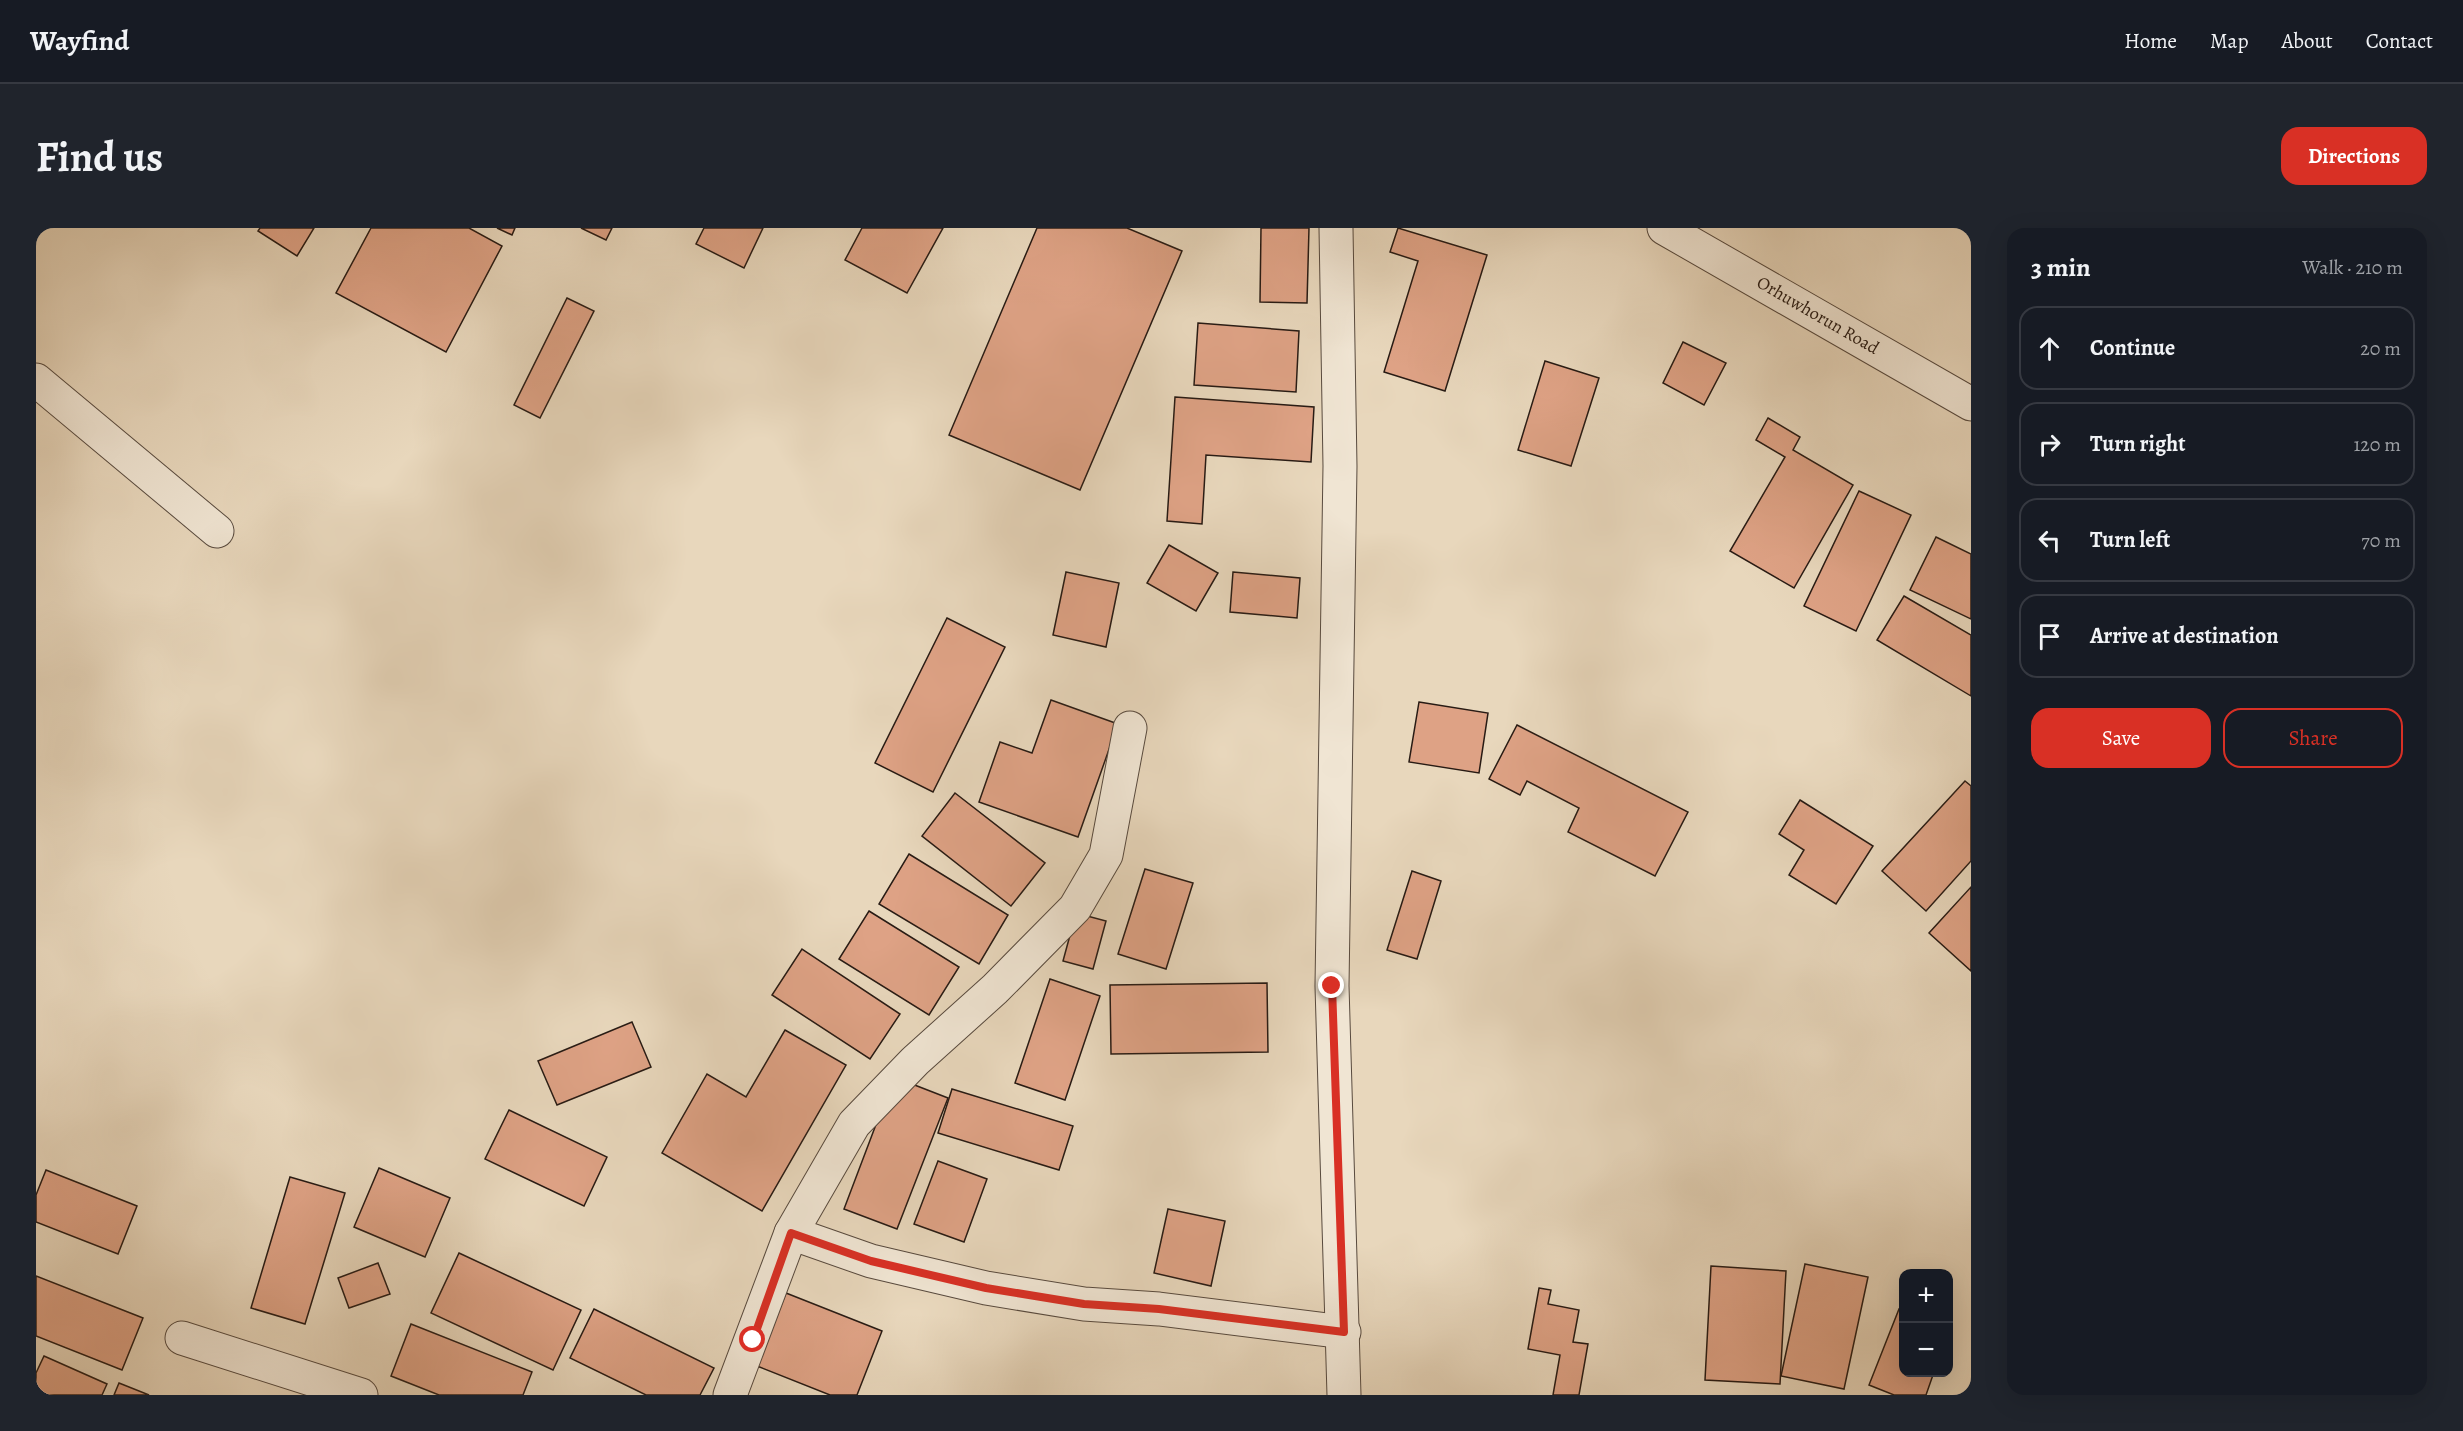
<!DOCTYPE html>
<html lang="en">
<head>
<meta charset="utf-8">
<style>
	:root { --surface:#171b24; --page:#20242c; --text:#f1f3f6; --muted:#9ea1a6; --line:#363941; --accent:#d93025 }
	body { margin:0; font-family:Alegreya,serif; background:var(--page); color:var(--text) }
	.controls { position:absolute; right:18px; bottom:18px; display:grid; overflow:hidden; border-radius:12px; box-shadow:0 6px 24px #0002 }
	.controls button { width:54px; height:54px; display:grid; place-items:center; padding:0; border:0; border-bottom:2px solid var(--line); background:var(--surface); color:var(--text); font:30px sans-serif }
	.stop { position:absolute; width:18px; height:18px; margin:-14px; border:4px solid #d93025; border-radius:50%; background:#fff }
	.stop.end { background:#d93025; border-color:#fff; box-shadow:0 2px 6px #0008 }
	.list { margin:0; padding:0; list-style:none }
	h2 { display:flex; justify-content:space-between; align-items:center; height:78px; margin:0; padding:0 24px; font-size:26px }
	h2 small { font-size:20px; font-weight:400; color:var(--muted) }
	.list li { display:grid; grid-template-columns:39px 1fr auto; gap:18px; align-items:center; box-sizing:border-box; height:84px; margin:0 12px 12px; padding:0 12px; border:2px solid var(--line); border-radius:18px }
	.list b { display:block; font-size:22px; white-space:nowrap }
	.list em { font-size:20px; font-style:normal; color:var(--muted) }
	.actions { display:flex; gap:12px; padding:18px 24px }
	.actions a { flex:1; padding:14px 0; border:2px solid var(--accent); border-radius:18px; text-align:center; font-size:21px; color:var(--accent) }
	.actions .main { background:var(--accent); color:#fff }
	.icon { flex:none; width:33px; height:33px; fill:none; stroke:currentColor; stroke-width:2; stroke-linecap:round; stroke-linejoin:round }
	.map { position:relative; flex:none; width:1935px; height:1167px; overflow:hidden; border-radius:18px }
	header { display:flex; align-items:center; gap:36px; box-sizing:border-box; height:84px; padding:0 30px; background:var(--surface); border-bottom:2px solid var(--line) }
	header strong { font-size:28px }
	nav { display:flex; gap:33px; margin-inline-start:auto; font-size:21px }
	.intro { display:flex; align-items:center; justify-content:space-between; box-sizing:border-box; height:144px; padding:0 36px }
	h1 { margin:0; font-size:42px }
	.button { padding:15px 27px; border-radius:18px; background:var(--accent); color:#fff; font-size:21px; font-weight:700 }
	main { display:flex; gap:36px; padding:0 36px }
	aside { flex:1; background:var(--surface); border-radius:18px; box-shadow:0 6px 24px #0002 }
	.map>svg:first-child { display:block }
</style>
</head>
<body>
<header>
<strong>Wayfind</strong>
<nav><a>Home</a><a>Map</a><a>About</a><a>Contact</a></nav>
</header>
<div class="intro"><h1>Find us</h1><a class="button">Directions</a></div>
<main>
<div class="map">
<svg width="1935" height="1167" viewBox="0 0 1935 1167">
	<rect width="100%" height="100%" fill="#e8d7bc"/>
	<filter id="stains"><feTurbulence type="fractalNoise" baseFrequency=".00333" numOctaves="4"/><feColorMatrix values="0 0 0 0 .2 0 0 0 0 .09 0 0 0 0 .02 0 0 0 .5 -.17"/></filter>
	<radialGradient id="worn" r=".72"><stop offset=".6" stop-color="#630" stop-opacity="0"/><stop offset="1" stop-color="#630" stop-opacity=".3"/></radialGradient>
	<g fill="#dea285" stroke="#281b14" stroke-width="1.5">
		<polygon points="224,0 278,0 261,28 222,3"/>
		<polygon points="335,0 433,0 466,18 410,124 300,65"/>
		<polygon points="461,0 479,0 476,7"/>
		<polygon points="545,0 576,0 570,12"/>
		<polygon points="668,0 727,0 708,40 660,16"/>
		<polygon points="826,0 907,0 871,65 809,32"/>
		<polygon points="1001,0 1091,0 1146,23 1044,262 913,207"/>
		<polygon points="1225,0 1273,0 1271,75 1224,74"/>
		<polygon points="1362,0 1451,27 1409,163 1348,144 1382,33 1354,24"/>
		<polygon points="531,70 558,83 504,190 478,177"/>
		<polygon points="1162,95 1263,103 1260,164 1158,157"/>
		<polygon points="1647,114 1690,135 1668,177 1627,155"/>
		<polygon points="1509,133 1563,150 1535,238 1482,222"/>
		<polygon points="1139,169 1278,179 1275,234 1170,227 1166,296 1131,293"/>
		<polygon points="1732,190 1764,209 1757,222 1817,257 1758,360 1694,323 1749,229 1720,212"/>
		<polygon points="1823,263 1875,287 1820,403 1768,378"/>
		<polygon points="1900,309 1935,326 1935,391 1874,362"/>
		<polygon points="1133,317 1182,345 1160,383 1111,355"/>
		<polygon points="1030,344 1083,355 1070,419 1017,407"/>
		<polygon points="1197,344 1264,350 1261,390 1194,384"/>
		<polygon points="1868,368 1935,407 1935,468 1841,412"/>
		<polygon points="911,390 969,419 897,564 839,535"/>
		<polygon points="1015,472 1082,496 1042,609 943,574 964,514 996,525"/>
		<polygon points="1383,474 1452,485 1443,545 1373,534"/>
		<polygon points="1481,497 1652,584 1619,648 1532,604 1543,580 1491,553 1484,567 1453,551"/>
		<polygon points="1929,553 1935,558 1935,633 1890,683 1846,643"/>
		<polygon points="919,565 1009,635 975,678 886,608"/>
		<polygon points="1764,572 1837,618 1800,676 1753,647 1768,622 1743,606"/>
		<polygon points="873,626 972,687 943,736 843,676"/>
		<polygon points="1109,641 1157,655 1130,741 1082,726"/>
		<polygon points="1376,643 1405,653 1381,731 1351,722"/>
		<polygon points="1935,659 1935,743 1893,705"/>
		<polygon points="833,683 923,739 893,787 803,731"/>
		<polygon points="1040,685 1070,693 1057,741 1027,733"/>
		<polygon points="766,721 864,786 834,831 736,767"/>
		<polygon points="1014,751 1064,768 1029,872 979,855"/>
		<polygon points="1231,755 1232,824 1075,826 1074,757"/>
		<polygon points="596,794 615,839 521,877 502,833"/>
		<polygon points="749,802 810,837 726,983 626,925 671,846 710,869"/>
		<polygon points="858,849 912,870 861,1001 808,981"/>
		<polygon points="916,861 1037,898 1023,942 902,905"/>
		<polygon points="473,882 571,929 548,978 449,931"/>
		<polygon points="902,933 951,951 928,1014 878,996"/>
		<polygon points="343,940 414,970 389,1029 318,999"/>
		<polygon points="10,942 101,978 82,1026 0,994 0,967"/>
		<polygon points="254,949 309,965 269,1096 215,1080"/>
		<polygon points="1132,981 1189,993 1175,1058 1118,1045"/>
		<polygon points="423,1025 545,1082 517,1142 395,1085"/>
		<polygon points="342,1035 354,1066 313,1080 302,1050"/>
		<polygon points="1769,1036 1832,1049 1808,1161 1745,1148"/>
		<polygon points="1675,1038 1750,1043 1744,1156 1669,1152"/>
		<polygon points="0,1048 107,1090 86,1142 0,1108"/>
		<polygon points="1503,1060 1515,1062 1512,1076 1543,1082 1537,1114 1552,1116 1543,1167 1517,1167 1524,1127 1492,1121"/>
		<polygon points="750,1065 846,1103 821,1167 794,1167 721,1138"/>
		<polygon points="558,1081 678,1140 664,1167 610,1167 534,1130"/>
		<polygon points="1863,1081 1868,1083 1868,1144 1898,1144 1890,1167 1858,1167 1833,1157"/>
		<polygon points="375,1096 496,1144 487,1167 403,1167 355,1148"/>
		<polygon points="8,1128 71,1156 66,1167 0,1167 0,1145"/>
		<polygon points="83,1155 113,1167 78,1167"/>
	</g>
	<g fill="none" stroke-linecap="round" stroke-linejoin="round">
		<defs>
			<g id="minor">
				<polyline points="1300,0 1304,238 1296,758 1308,1167"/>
				<polyline points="0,152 181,303"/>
				<polyline points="755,1005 835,1033 950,1060 1048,1076 1123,1081 1308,1104"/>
				<polyline points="146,1110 325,1167"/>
				<polyline points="694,1167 755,1005 818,896 879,833 959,761 1039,680 1070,627 1094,500"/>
			</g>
			<polyline id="tertiary" points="1628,0 1935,176"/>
		</defs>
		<use href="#minor" stroke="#584a3e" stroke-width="35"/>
		<use href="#tertiary" stroke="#584a3e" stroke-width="35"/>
		<use href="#minor" stroke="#f0e5d3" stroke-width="33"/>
		<use href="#tertiary" stroke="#f0e5d3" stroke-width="33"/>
	</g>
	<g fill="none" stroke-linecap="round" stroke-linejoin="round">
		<polyline stroke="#d93025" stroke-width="8" points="717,1112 755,1005 835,1033 950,1060 1048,1076 1123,1081 1308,1104 1296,758"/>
	</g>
	<g text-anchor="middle" stroke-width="4.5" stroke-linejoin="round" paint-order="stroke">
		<g font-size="18" fill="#281b14" stroke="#f0e5d3">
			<text transform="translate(1782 87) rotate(30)" y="6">Orhuwhorun Road</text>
		</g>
	</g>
	<rect width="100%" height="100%" filter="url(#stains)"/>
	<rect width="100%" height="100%" fill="url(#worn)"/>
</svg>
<div class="controls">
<button>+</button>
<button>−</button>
</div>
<div class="stop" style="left:717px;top:1112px"></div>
<div class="stop end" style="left:1296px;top:758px"></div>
</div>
<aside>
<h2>3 min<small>Walk · 210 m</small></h2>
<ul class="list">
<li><svg class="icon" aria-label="ahead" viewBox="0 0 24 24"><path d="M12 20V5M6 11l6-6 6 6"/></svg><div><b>Continue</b></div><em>20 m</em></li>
<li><svg class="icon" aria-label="right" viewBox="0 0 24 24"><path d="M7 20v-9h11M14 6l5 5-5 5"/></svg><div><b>Turn right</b></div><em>120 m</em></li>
<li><svg class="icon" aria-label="left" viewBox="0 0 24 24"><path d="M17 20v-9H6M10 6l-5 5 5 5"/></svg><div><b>Turn left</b></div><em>70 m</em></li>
<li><svg class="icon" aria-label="arrive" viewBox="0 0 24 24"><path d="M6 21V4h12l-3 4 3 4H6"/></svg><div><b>Arrive at destination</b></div></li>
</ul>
<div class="actions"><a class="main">Save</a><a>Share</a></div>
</aside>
</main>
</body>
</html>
